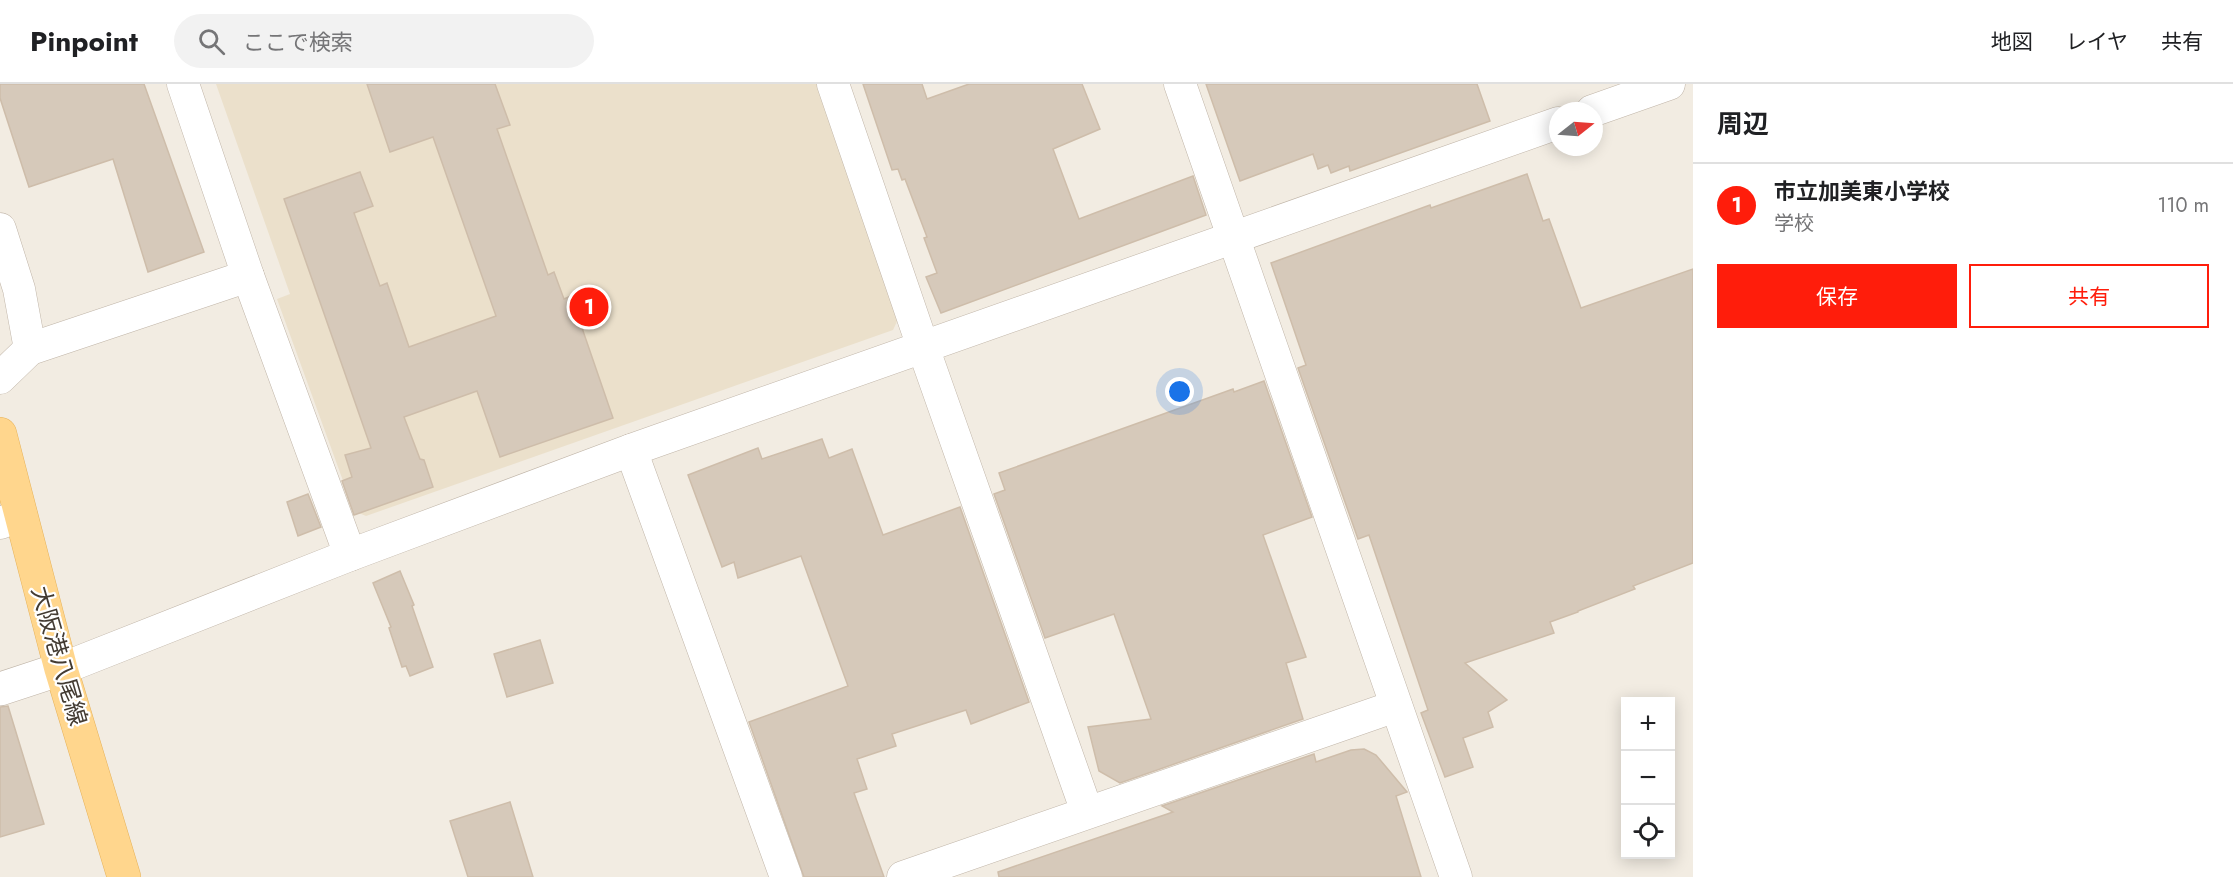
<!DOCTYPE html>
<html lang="ja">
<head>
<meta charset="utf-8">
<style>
	:root { --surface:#fff; --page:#f2f2f2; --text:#202124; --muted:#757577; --line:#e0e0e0; --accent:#ff1d0b }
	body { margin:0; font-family:Jost,"Noto Sans JP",sans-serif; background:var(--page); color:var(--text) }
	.controls { position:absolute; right:18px; bottom:18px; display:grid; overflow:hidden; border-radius:0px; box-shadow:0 3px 15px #0003 }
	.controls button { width:54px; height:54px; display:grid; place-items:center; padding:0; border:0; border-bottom:2px solid var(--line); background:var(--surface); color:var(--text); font:30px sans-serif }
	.compass { position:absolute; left:1549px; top:18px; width:54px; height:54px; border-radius:50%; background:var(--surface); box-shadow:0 3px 15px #0003; rotate:73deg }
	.you { position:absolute; left:1180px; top:308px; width:21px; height:21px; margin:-15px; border:4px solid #fff; border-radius:50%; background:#1a73e8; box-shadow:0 0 0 9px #1a73e833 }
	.badge { display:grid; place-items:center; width:39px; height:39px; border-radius:50%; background:var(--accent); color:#fff; font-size:20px; font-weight:700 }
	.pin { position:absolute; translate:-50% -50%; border:3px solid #fff; box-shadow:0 2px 6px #0006 }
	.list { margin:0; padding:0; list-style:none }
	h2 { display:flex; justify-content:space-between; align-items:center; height:78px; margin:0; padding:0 24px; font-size:26px }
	h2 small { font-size:20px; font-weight:400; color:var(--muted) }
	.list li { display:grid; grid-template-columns:39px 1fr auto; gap:18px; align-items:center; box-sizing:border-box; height:84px; padding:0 24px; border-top:2px solid var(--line) }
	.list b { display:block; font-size:22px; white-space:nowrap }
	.list p { margin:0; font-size:20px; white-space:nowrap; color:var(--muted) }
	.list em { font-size:20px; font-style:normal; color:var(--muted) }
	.actions { display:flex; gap:12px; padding:18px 24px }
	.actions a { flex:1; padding:14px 0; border:2px solid var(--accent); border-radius:0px; text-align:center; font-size:21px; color:var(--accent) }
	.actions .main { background:var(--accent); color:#fff }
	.icon { flex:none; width:33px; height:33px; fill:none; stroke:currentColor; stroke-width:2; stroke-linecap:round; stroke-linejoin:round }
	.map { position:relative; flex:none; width:1693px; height:793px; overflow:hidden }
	header { display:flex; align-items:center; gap:36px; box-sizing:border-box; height:84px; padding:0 30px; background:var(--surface); border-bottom:2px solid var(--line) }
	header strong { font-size:28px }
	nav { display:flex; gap:33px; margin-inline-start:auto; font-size:21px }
	.search { width:420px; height:54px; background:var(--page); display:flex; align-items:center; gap:15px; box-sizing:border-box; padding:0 21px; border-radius:33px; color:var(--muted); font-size:22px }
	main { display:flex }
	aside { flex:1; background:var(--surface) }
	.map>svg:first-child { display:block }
</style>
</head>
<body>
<header>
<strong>Pinpoint</strong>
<div class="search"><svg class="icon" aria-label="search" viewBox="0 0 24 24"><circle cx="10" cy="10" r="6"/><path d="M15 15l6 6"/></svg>ここで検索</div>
<nav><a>地図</a><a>レイヤ</a><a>共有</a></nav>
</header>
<main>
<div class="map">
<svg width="1693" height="793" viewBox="0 0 1693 793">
	<rect width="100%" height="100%" fill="#f2ece2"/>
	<polygon fill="#ebe0cb" points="216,0 819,0 900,231 893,246 366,432 354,427 277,215 290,210"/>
	<g fill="#d6c9ba" stroke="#cebdaa" stroke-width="1.5">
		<polygon points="0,0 144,0 204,168 148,188 113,75 29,103 0,14"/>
		<polygon points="367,0 495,0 510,41 497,45 548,191 554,188 564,215 571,212 613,334 500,373 477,307 404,333 420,375 424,376 433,403 354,431 342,397 352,393 345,371 371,364 284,115 360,88 373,122 354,129 380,202 387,199 409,263 496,232 433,53 390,68"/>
		<polygon points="863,0 922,0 927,15 969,0 1082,0 1100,45 1053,65 1079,135 1193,92 1206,131 941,229 926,193 937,189 924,154 927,153 905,95 902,96 898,85 892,86"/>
		<polygon points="1206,0 1477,0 1490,37 1350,87 1349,82 1331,89 1328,81 1318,85 1313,70 1240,97"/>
		<polygon points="1527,90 1543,137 1549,135 1581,224 1693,185 1693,479 1633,502 1635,505 1578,527 1578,528 1550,538 1554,549 1465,579 1507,616 1488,628 1493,643 1463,654 1473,683 1445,693 1421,629 1428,626 1369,451 1358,455 1298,284 1306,281 1271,179 1430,121 1431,124"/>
		<polygon points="1264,297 1312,433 1263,451 1306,573 1286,579 1303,635 1120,699 1099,687 1088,643 1151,635 1114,530 1045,554 994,410 1005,406 999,389 1233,305 1234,308"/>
		<polygon points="822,355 829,374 852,365 883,451 960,423 1029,618 971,640 966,626 892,650 896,662 857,675 867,705 854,709 884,793 804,793 749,638 848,602 801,472 738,494 734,478 722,483 688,391 758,364 762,375"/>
		<polygon points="308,410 321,443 298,452 287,418"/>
		<polygon points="400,487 414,521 412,522 433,583 410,592 406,582 402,583 389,544 391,543 373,499"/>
		<polygon points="540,556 553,599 507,613 494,570"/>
		<polygon points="8,622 44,740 0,753 0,623"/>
		<polygon points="1364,665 1376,671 1407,708 1396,712 1421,793 999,793 998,788 1173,728 1162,722 1314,670 1316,678 1351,666"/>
		<polygon points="510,718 533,793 468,793 450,737"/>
	</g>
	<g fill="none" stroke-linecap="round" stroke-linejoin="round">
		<defs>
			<g id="minor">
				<polyline points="183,0 248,192 350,471"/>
				<polyline points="833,0 923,263 1087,728"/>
				<polyline points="1180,0 1456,793"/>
				<polyline points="1592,27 1669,0"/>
				<polyline points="0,145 19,205 30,265"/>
				<polyline points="0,294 30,265 248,192"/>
				<polyline points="631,366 786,793"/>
				<polyline points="0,439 21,431"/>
				<polyline points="61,585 350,471 631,366 1558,39"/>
				<polyline points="903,793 1396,622"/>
			</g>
			<polyline id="tertiary" points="0,605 61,585"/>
			<polyline id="primary" points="0,350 61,585 124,793"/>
		</defs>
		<use href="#minor" stroke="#c0b5a8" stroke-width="33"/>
		<use href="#tertiary" stroke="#c0b5a8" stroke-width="34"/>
		<use href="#primary" stroke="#e6b25b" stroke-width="34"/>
		<use href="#minor" stroke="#fff" stroke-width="32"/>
		<use href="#tertiary" stroke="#fff" stroke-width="33"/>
		<use href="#primary" stroke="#ffd68d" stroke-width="33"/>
	</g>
	<g text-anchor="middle" stroke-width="4.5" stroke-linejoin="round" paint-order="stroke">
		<g font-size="24" fill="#433b32" stroke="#fff">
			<text transform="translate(59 572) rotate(74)" y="8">大阪港八尾線</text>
		</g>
	</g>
</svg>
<div class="controls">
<button>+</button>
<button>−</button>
<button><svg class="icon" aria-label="locate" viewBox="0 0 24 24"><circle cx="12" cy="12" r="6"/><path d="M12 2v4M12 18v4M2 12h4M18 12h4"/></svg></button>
</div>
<svg class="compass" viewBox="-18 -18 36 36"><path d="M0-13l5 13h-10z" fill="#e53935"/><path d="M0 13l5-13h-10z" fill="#757577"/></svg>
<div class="you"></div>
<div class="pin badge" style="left:589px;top:223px">1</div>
</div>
<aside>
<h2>周辺<small></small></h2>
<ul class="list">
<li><span class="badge">1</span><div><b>市立加美東小学校</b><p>学校</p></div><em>110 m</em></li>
</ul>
<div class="actions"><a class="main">保存</a><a>共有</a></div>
</aside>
</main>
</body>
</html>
